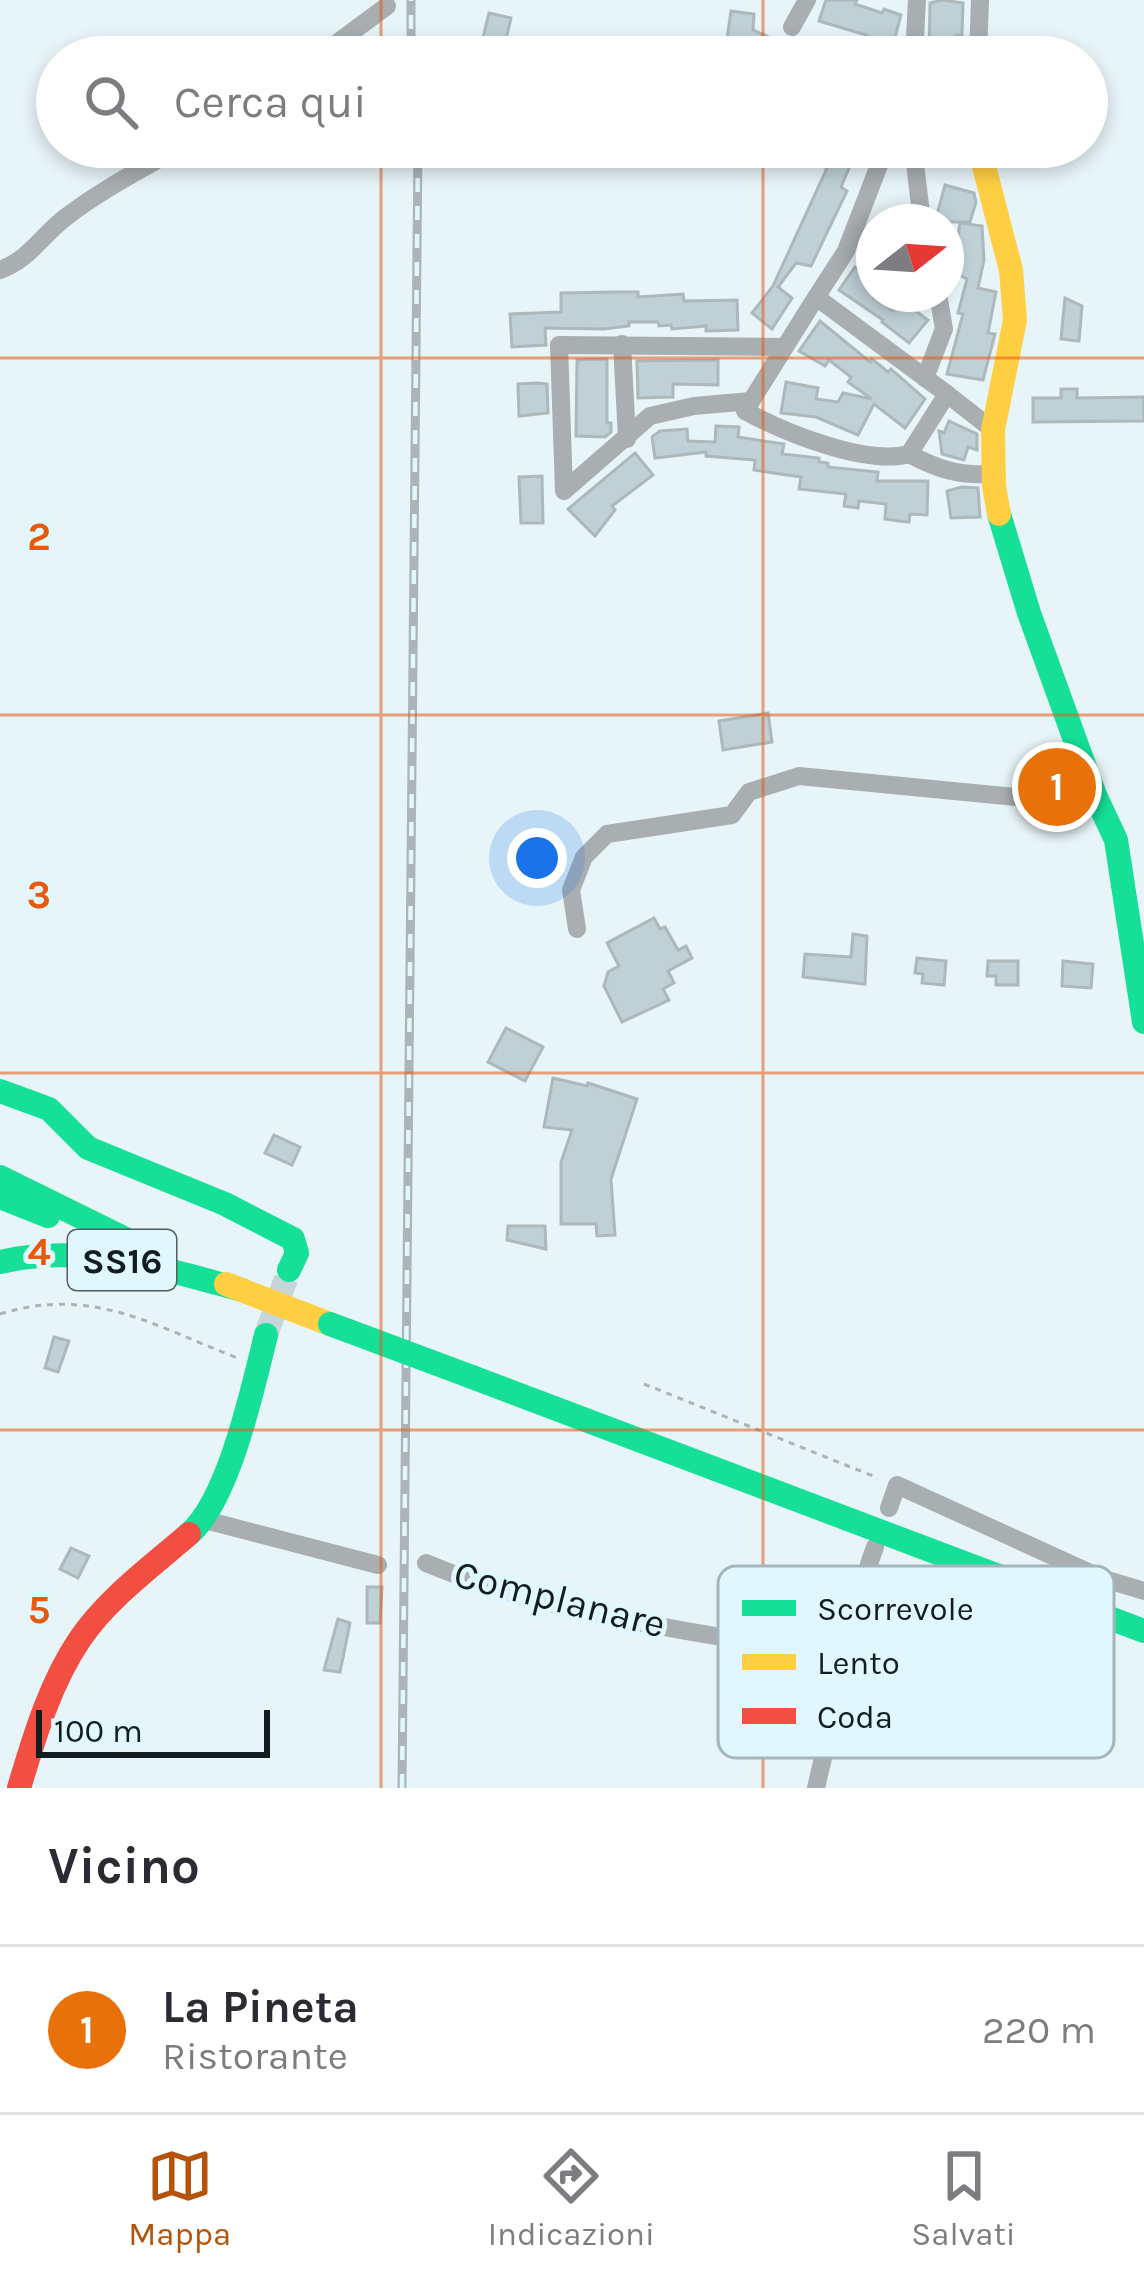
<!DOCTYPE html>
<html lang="it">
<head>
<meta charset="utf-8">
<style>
	:root { --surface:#fff; --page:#f7f7f7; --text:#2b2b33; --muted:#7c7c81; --line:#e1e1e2; --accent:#b45309 }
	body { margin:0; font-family:Karla,sans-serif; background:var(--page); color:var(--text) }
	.compass { position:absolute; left:856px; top:204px; width:108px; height:108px; border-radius:50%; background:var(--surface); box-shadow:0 6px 18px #0003; rotate:73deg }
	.scale { position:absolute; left:36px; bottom:30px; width:234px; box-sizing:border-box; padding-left:12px; border:6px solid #131d20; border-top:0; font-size:33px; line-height:42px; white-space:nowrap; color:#131d20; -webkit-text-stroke:9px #e1f7fe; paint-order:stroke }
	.you { position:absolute; left:537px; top:858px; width:42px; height:42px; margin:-30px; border:9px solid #fff; border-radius:50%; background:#1a73e8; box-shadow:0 0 0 18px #1a73e833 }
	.badge { display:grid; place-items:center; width:78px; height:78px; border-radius:50%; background:var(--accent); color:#fff; font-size:39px; font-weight:700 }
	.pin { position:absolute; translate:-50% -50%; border:6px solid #fff; box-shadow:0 3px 12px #0006 }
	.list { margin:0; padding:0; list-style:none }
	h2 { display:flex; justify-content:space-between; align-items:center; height:156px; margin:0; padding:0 48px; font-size:51px }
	h2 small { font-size:39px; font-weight:400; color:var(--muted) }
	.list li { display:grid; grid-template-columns:78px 1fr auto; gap:36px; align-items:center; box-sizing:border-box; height:168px; padding:0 48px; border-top:3px solid var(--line) }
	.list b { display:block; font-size:45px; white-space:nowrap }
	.list p { margin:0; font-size:39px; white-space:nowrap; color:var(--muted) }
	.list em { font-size:39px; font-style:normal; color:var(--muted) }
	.icon { flex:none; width:66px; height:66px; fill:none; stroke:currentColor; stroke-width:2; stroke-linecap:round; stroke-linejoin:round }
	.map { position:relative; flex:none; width:1144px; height:1788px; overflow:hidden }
	.search { position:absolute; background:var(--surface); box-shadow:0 6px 18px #0003; left:36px; right:36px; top:36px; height:132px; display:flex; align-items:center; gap:30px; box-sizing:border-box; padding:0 42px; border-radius:66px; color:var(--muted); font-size:45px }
	.sheet { height:324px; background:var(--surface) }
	nav { display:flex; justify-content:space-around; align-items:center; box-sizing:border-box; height:168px; border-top:3px solid var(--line); background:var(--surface); font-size:33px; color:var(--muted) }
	nav a { display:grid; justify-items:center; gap:6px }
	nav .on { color:var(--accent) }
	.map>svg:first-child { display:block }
</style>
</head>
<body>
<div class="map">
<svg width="1144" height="1788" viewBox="0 0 1144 1788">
	<rect width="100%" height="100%" fill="#e7f4f8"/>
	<g fill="#bfd1d7" stroke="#adb8bb" stroke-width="3">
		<polygon points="826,0 857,0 855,4 882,13 884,9 901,15 892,49 865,39 866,35 819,21"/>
		<polygon points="942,0 963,3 962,35 956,35 955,57 929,57 930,3"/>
		<polygon points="731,11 754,14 753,30 814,57 763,57 766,50 726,46"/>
		<polygon points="489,13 511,18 504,48 482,42"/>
		<polygon points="807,147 858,147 841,187 847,191 811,266 796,263 778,287 792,298 772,329 752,313 773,286 827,168 803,159"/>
		<polygon points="945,185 974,193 976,202 970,222 935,222"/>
		<polygon points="960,223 982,226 984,260 978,288 996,292 988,333 995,334 983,380 947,374 963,314 958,313 967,279 953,272"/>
		<polygon points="855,267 874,280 874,298 893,311 906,294 920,294 917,312 928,320 909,343 882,322 883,320 839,290"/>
		<polygon points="614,292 638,292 638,297 683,294 684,301 737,300 738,330 706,331 706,326 672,329 671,325 659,326 658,322 629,322 629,326 604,329 545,328 546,345 512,347 510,314 561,312 561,293"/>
		<polygon points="1065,298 1082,306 1079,341 1061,339"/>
		<polygon points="820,321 870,362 872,359 888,372 891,369 925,399 905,428 874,404 858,435 816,417 781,413 786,382 818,388 816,399 838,402 843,393 872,399 848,382 851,377 829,360 825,366 799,351"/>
		<polygon points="607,359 607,423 611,423 611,432 605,437 576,436 577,360"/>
		<polygon points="718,360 718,385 673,384 673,397 638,398 637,361"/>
		<polygon points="538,383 547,384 548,413 519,416 518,384"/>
		<polygon points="1061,389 1077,389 1077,398 1144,397 1144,421 1033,422 1033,398 1061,398"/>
		<polygon points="949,421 977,434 977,450 968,447 964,460 942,454 939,431 944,433"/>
		<polygon points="716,426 739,427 738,437 784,444 782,454 819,458 819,462 828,463 828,467 878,472 877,481 928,481 927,515 910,514 909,522 898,521 885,519 886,504 859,501 858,508 844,506 846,494 799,489 801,477 754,470 755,460 706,456 706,452 655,458 652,437 660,431 687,429 688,441 715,442"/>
		<polygon points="635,453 653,475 612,506 615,510 595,536 568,509"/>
		<polygon points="542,476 543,523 521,523 519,477"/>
		<polygon points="962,487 978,488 980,517 951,518 947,491"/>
		<polygon points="768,713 772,742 723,750 719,721"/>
		<polygon points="654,918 660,929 665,927 678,950 686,946 692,958 668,971 674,983 663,989 669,1000 622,1022 604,986 608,972 619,966 607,943"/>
		<polygon points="853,934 867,936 865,984 803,977 805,954 851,957"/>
		<polygon points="917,958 946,961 944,985 922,983 923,974 915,973"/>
		<polygon points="988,961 1018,961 1018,985 996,985 996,976 987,976"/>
		<polygon points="1063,961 1093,964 1091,988 1062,986"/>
		<polygon points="506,1028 543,1047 525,1081 488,1062"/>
		<polygon points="553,1078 587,1086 588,1083 637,1099 611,1179 615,1235 597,1236 596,1224 561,1224 561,1162 572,1130 544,1127"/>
		<polygon points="274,1135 300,1147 292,1165 265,1153"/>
		<polygon points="508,1226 545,1226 546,1249 507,1240"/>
		<polygon points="54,1337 69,1341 58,1372 45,1368"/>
		<polygon points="71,1548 89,1556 78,1578 60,1569"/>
		<polygon points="367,1587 382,1587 380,1623 367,1623"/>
		<polygon points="338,1619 350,1623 340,1672 324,1670"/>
	</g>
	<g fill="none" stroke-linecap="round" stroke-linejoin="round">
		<polyline stroke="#c7d4d8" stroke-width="24" stroke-dasharray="24 12" stroke-linecap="butt" points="266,1335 289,1270"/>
		<g stroke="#acb3b4" stroke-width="3" stroke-dasharray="6 6" stroke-linecap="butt">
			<path d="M0 1314C93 1285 156 1327 240 1359"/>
			<polyline points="644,1384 878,1478"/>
		</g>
		<g stroke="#a9aeb0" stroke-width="18">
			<polyline points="792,27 807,0"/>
			<polyline points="318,57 387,6"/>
			<polyline points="914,57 917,0"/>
			<polyline points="978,57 980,0"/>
			<polyline points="913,147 922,222"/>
			<path d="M0 270C30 259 41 236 66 217 101 190 142 169 180 147"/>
			<path d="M816 297 947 394 909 454C866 466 784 432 745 411L808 310 846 251 886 147"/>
			<polyline points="622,344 627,439"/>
			<polyline points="925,378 944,329 938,294"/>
			<polyline points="947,394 993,430"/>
			<polyline points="751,401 694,406 650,416 564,491 559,345 785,347"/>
			<path d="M909 454C939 470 960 476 994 474"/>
			<polyline points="577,929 571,890 584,857 607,834 732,815 749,792 799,776 1078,803 1095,795"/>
			<polyline points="889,1508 897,1485 1101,1578 1144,1591"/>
			<polyline points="205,1520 378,1565"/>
			<path d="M426 1563C563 1621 718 1631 862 1664L869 1564 875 1547"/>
			<polyline points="816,1788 846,1660"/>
		</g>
		<g stroke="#16e098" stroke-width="24">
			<polyline points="999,514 1029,613 1095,795 1116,840 1144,1022"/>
			<polyline points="0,1091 49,1109 88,1148 225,1204 293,1239 297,1253 289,1270"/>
			<polyline points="0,1177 154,1253"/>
			<polyline points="0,1197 48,1216"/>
			<path d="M0 1262C84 1243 161 1268 242 1290"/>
			<polyline points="472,1377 1144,1631"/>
			<path d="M189 1534C229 1500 253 1387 266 1335"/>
		</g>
		<g stroke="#ffcf43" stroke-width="24">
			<polyline points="979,147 1011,270 1015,320 993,430 994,486 999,514"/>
			<polyline points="226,1284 330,1324"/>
		</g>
		<path stroke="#f24e42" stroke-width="24" d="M19 1788C34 1738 50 1683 80 1639 108 1598 152 1566 189 1534"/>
		<defs>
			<g id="rail">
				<polyline points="411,57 411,0"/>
				<polyline points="402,1788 418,147"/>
			</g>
		</defs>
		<use href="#rail" stroke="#acb4b7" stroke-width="9"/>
		<use href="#rail" stroke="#e1f7fe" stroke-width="4.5" stroke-dasharray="14" stroke-linecap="butt"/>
		<polyline stroke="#16e098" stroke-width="24" points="330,1324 472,1377"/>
	</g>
	<path fill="none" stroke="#e8590c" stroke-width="3" stroke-opacity="0.55" d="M381 0V57M763 0V57M381 147V1788M763 147V1788M0 358H1144M0 715H1144M0 1073H1144M0 1430H1144"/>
	<g text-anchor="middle" stroke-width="10" stroke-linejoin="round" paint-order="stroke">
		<rect fill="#e1f7fe" stroke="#515e63" stroke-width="3" x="68" y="1230" width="108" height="60" rx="9"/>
		<g font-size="36" font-weight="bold" fill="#131d20">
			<text x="122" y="1273">SS16</text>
		</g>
		<g font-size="39" fill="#131d20" stroke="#e1f7fe">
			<text transform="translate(560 1598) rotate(14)" y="14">Complanare</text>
		</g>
	</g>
	<rect x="718" y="1566" width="396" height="192" rx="18" fill="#e1f7fe" stroke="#a3b6bb" stroke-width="3"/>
	<rect x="742" y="1600" width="54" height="16" fill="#16e098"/>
	<rect x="742" y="1654" width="54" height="16" fill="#ffcf43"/>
	<rect x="742" y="1708" width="54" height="16" fill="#f24e42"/>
	<g font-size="33" fill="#131d20">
		<text x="817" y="1620">Scorrevole</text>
		<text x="817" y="1674">Lento</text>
		<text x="817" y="1728">Coda</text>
	</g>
	<g font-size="39" text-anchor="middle" font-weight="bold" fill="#e8590c" stroke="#e1f7fe" stroke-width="10" stroke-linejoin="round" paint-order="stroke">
		<text x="39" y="550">2</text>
		<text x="39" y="908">3</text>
		<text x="39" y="1265">4</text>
		<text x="39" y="1623">5</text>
	</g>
</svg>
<svg class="compass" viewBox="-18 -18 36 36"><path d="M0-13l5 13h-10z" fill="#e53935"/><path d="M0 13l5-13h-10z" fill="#7c7c81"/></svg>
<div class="scale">100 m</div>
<div class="you"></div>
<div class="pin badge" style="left:1057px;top:787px;background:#e8710a">1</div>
<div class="search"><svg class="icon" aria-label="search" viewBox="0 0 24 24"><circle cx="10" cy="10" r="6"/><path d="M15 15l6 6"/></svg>Cerca qui</div>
</div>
<section class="sheet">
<h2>Vicino<small></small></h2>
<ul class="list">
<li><span class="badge" style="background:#e8710a">1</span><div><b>La Pineta</b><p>Ristorante</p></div><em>220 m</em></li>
</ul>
</section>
<nav>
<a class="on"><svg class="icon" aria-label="map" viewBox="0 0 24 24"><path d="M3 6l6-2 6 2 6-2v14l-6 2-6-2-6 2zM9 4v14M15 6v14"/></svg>Mappa</a>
<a><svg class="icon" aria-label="directions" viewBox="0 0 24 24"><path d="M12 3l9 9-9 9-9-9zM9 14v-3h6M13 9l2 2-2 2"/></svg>Indicazioni</a>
<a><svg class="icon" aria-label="saved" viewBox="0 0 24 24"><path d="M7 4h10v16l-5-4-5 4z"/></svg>Salvati</a>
</nav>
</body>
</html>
